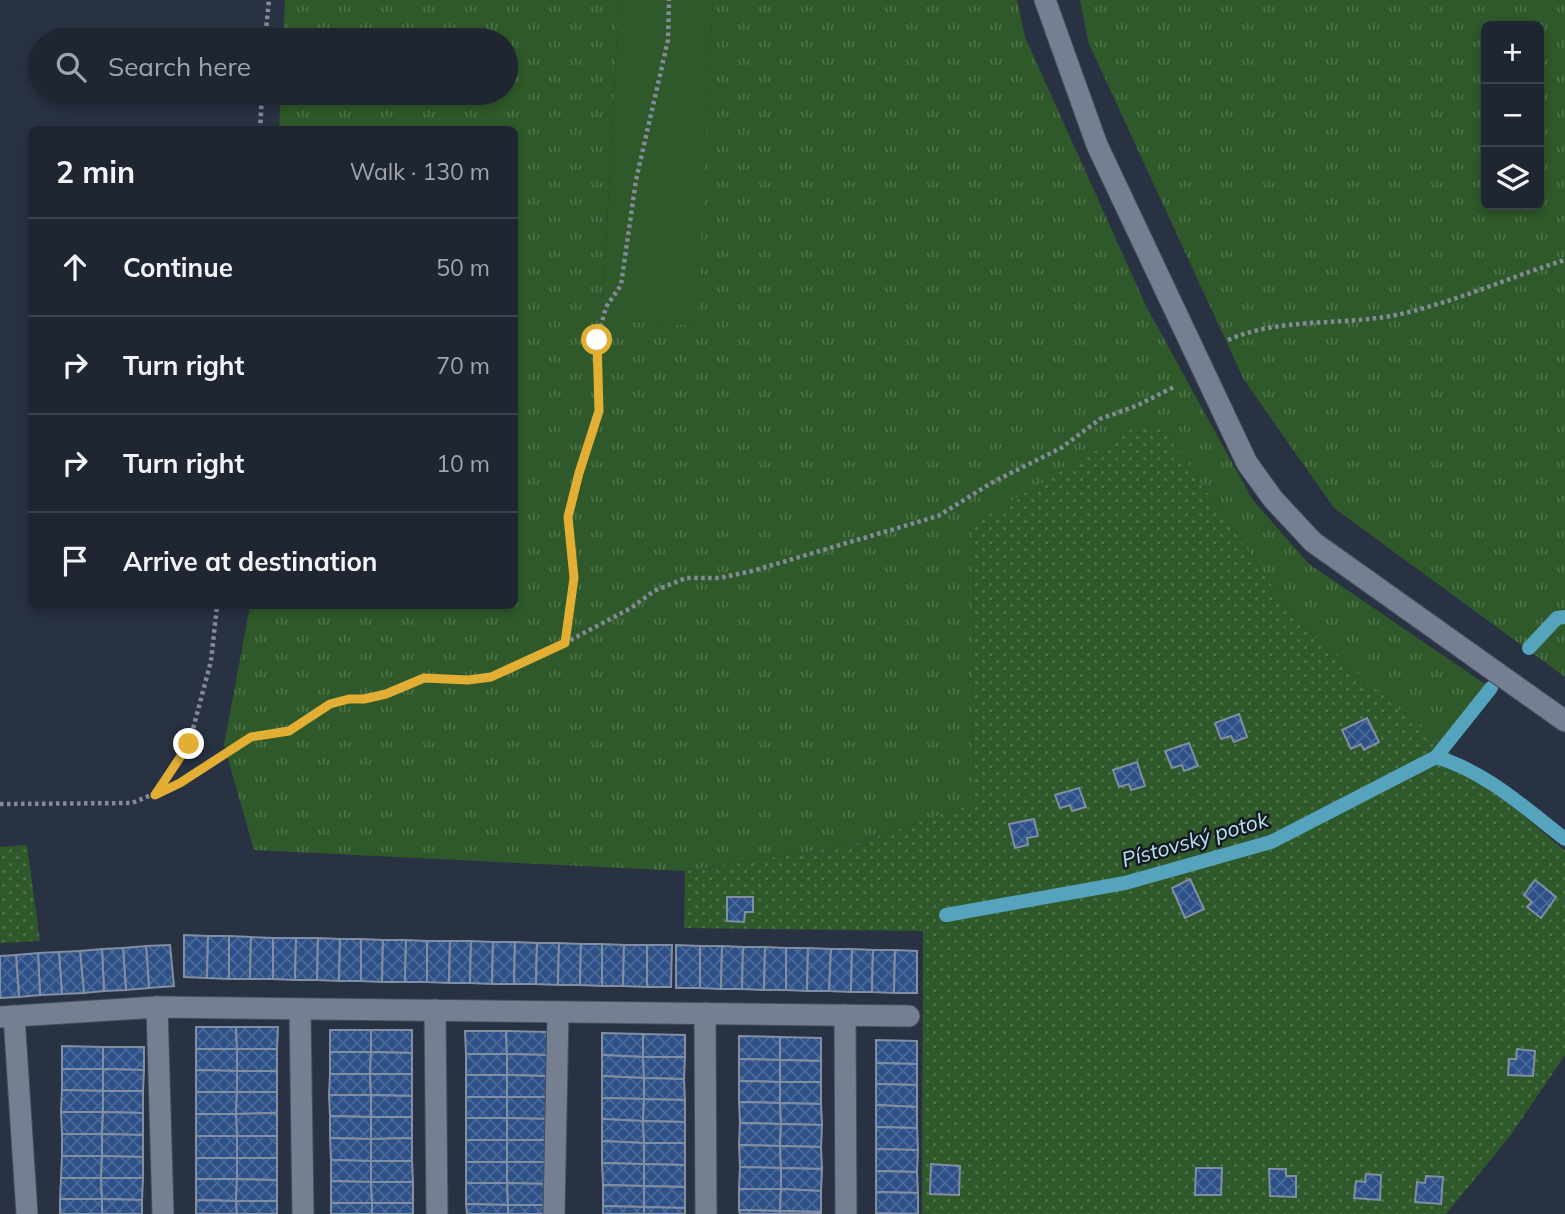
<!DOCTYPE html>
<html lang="en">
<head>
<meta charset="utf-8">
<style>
	:root { --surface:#1f2632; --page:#2c323e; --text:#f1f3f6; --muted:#a1a5ac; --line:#3c434d }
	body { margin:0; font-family:Mulish,sans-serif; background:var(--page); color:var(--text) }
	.controls { position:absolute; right:21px; top:21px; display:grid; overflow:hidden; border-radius:10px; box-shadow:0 4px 10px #0003 }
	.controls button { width:63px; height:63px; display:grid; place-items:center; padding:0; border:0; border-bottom:2px solid var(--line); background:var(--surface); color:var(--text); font:35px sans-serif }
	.stop { position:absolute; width:21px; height:21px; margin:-16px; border:5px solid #e2af34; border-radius:50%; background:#fff }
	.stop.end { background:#e2af34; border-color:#fff; box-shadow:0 2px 7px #0008 }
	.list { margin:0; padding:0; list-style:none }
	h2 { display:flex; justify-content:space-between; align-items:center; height:91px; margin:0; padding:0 28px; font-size:30px }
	h2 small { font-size:23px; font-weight:400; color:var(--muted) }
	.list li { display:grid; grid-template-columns:46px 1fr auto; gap:21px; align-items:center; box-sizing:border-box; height:98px; padding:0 28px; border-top:2px solid var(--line) }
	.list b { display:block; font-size:26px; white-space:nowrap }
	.list em { font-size:23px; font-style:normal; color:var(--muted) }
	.icon { flex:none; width:38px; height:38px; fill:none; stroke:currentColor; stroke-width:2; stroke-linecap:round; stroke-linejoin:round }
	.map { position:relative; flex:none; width:1565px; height:1214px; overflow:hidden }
	.search { position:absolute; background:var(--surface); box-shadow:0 4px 10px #0003; left:28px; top:28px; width:490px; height:77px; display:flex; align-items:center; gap:18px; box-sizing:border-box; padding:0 24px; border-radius:38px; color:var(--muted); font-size:26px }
	.panel { position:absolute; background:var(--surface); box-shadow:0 4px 10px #0003; left:28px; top:126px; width:490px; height:483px; border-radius:10px }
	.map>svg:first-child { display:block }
</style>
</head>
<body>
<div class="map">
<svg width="1565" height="1214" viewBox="0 0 1565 1214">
	<defs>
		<pattern id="grass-tufts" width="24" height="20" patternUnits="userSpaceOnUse" patternTransform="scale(1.75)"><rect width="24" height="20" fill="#2f592a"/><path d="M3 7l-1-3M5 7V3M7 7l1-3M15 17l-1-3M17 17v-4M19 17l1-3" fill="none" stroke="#4d7149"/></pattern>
		<pattern id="park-dots" width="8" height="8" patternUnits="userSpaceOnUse" patternTransform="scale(1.75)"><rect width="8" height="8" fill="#2f592a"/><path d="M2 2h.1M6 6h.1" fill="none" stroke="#4d7149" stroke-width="1.8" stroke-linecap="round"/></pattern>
		<pattern id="building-cross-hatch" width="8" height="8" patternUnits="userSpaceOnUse" patternTransform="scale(1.75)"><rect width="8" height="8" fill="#2d5088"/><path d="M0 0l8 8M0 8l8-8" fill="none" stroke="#4b6999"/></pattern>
	</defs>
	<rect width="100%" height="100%" fill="#293242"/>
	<g fill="url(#grass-tufts)" fill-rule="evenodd">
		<polygon points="285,0 619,0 602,319 696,326 713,0 1017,0 1025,37 1146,306 1252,499 1309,564 1491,688 1443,747 1297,622 1166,433 974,523 972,804 853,845 685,871 254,850 224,745 250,606 514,606 514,130 279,129 281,93 506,93 506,40 283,40"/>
		<path d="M1080 0H1565V677L1334 508 1244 380 1089 44ZM1486 26H1539V205H1486Z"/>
	</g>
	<g fill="url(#park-dots)">
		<polygon points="1142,423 1166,433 1297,622 1565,851 1565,1055 1510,1136 1446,1214 922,1214 923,931 684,928 685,871 853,845 972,804 974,523"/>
		<polygon points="27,845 40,941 0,943 0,847"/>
	</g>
	<polygon fill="#2f592a" points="619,0 713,0 697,326 602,320"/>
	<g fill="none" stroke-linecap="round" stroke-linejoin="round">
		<g stroke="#55a3bc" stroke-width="14">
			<polyline points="1529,648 1557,618 1565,617"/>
			<path d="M1436 757C1485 771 1525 808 1565 839"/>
			<polyline points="946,915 1125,883 1271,842 1436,757 1491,688"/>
		</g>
	</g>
	<g fill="url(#building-cross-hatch)" stroke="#828ea1" stroke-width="2">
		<polygon points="1239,714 1247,737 1234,742 1231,736 1221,739 1215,723"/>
		<polygon points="1367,718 1379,742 1364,750 1361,744 1351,749 1342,730"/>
		<polygon points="1189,743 1198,766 1184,771 1182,765 1172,768 1165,751"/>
		<polygon points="1137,762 1145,786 1131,790 1129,784 1119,787 1113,770"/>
		<polygon points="1079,788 1086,807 1072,811 1070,805 1060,808 1055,795"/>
		<polygon points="1034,819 1038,836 1027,838 1028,845 1015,848 1009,824"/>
		<polygon points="1190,879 1204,909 1185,918 1172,888"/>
		<polygon points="1535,880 1556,897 1541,918 1527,907 1532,902 1524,895"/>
		<polygon points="727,897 753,897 753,912 745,912 744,922 727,921"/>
		<polygon points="184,935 208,936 207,978 184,977"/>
		<polygon points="208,936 229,936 229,979 207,978"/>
		<polygon points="229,936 251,937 250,979 229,979"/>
		<polygon points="251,937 273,938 273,979 250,979"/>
		<polygon points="273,938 296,938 295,980 273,979"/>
		<polygon points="296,938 318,938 317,980 295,980"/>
		<polygon points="318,938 340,939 339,981 317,980"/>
		<polygon points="340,939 361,939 361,981 339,981"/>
		<polygon points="361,939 383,940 382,982 361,981"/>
		<polygon points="383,940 406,940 405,982 382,982"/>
		<polygon points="406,940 427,941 427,982 405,982"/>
		<polygon points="427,941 450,941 449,983 427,982"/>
		<polygon points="450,941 471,941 470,983 449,983"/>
		<polygon points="471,941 493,942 492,984 470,983"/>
		<polygon points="493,942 515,942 514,984 492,984"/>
		<polygon points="515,942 537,943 536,984 514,984"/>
		<polygon points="537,943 559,943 558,985 536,984"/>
		<polygon points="559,943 581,944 580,985 558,985"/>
		<polygon points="581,944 602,944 602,986 580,985"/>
		<polygon points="602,944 624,945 623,986 602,986"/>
		<polygon points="170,945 174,986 149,988 146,946"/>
		<polygon points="624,945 647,945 647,987 623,986"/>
		<polygon points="647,945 672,945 671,987 647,987"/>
		<polygon points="676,945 700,946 700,988 676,988"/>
		<polygon points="146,946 149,988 126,990 123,948"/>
		<polygon points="700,946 722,946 721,989 700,988"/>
		<polygon points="722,946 743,947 742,989 721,989"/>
		<polygon points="743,947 765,947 764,990 742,989"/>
		<polygon points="765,947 786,948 786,990 764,990"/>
		<polygon points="123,948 126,990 104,991 102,949"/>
		<polygon points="786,948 808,948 807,991 786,990"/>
		<polygon points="808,948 831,949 829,991 807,991"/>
		<polygon points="102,949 104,991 84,993 80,951"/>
		<polygon points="831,949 852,949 851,992 829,991"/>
		<polygon points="852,949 873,950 872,992 851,992"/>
		<polygon points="873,950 895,950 894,993 872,992"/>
		<polygon points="895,950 917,951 917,993 894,993"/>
		<polygon points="80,951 84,993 62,994 59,952"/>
		<polygon points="59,952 62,994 40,995 38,953"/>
		<polygon points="38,953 40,995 19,997 16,955"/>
		<polygon points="16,955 19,997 0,998 0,956"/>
		<polygon points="196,1027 236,1027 237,1049 196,1049"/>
		<polygon points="236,1027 278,1027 277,1049 237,1049"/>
		<rect x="330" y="1030" width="41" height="22"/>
		<polygon points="371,1030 412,1030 412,1053 371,1052"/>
		<polygon points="465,1031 506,1031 507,1054 466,1054"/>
		<polygon points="506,1031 547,1032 547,1055 507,1054"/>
		<polygon points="602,1033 643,1034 643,1057 602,1055"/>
		<polygon points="643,1034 685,1035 685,1057 643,1057"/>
		<polygon points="739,1036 780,1037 780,1060 739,1059"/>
		<polygon points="780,1037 821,1038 821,1061 780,1060"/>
		<polygon points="876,1040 917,1041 917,1064 876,1063"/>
		<polygon points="62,1046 103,1047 103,1069 62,1069"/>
		<polygon points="103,1047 144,1047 144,1070 103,1069"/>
		<polygon points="196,1049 237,1049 237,1071 196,1070"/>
		<rect x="237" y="1049" width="40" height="22"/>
		<polygon points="1517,1049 1535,1051 1533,1076 1508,1075 1509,1059 1516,1059"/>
		<polygon points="330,1052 371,1052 370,1074 330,1074"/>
		<polygon points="371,1052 412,1053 412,1074 370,1074"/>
		<rect x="466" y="1054" width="41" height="21"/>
		<polygon points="507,1054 547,1055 547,1076 507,1075"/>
		<polygon points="602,1055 643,1057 644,1078 602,1076"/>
		<polygon points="643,1057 685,1057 684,1079 644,1078"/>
		<polygon points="739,1059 780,1060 780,1082 739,1081"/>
		<polygon points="780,1060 821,1061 821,1082 780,1082"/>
		<polygon points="876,1063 917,1064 917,1085 876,1084"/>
		<polygon points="62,1069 103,1069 103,1091 62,1090"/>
		<polygon points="103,1069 144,1070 143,1091 103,1091"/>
		<polygon points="196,1070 237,1071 237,1092 196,1092"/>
		<rect x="237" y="1071" width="40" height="21"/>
		<polygon points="330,1074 370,1074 371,1095 329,1095"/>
		<polygon points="370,1074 412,1074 412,1096 371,1095"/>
		<rect x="466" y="1075" width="41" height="22"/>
		<polygon points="507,1075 547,1076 547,1097 507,1097"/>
		<polygon points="602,1076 644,1078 644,1099 602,1098"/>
		<polygon points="644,1078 684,1079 685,1100 644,1099"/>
		<polygon points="739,1081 780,1082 780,1103 739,1102"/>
		<polygon points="780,1082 821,1082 821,1104 780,1103"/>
		<polygon points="876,1084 917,1085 917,1107 876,1105"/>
		<polygon points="62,1090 103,1091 103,1112 61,1112"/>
		<polygon points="103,1091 143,1091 143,1113 103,1112"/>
		<polygon points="196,1092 237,1092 236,1114 196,1114"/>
		<polygon points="237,1092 277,1092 277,1113 236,1114"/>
		<polygon points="329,1095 371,1095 371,1117 330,1116"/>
		<polygon points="371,1095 412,1096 412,1117 371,1117"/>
		<rect x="466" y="1097" width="41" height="21"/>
		<polygon points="507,1097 547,1097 548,1119 507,1118"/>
		<polygon points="602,1098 644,1099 643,1121 602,1119"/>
		<polygon points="644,1099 685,1100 685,1122 643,1121"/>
		<polygon points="739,1102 780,1103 781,1124 740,1123"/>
		<polygon points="780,1103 821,1104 822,1125 781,1124"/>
		<polygon points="876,1105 917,1107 917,1128 876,1127"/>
		<polygon points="61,1112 103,1112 102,1134 62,1134"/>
		<polygon points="103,1112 143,1113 143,1135 102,1134"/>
		<polygon points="277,1113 277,1136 237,1136 236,1114"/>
		<polygon points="196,1114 236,1114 237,1136 196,1136"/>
		<polygon points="330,1116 371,1117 371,1139 330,1138"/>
		<polygon points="371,1117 412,1117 412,1138 371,1139"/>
		<rect x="466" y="1118" width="41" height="22"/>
		<polygon points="507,1118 548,1119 548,1140 507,1140"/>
		<polygon points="602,1119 643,1121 644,1143 602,1141"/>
		<polygon points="643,1121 685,1122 685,1143 644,1143"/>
		<polygon points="740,1123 781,1124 780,1146 739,1145"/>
		<polygon points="781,1124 822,1125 821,1147 780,1146"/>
		<polygon points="876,1127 917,1128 918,1150 876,1149"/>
		<rect x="62" y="1134" width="40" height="22"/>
		<polygon points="102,1134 143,1135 143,1157 102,1156"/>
		<rect x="196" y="1136" width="41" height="22"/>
		<rect x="237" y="1136" width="40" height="22"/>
		<polygon points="330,1138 371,1139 371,1161 331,1160"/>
		<polygon points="412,1138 412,1161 371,1161 371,1139"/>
		<rect x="466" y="1140" width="41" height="22"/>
		<rect x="507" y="1140" width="41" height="22"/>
		<polygon points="602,1141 644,1143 644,1164 602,1163"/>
		<polygon points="644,1143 685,1143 685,1165 644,1164"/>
		<polygon points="739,1145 780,1146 781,1168 740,1167"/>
		<polygon points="780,1146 821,1147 822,1169 781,1168"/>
		<polygon points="876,1149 918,1150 917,1172 876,1171"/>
		<polygon points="62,1156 102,1156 101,1178 61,1178"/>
		<polygon points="102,1156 143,1157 143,1178 101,1178"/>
		<rect x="196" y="1158" width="41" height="21"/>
		<polygon points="237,1158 277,1158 277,1180 237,1179"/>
		<polygon points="331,1160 371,1161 371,1182 331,1181"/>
		<polygon points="371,1161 412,1161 413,1182 371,1182"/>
		<rect x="466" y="1162" width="41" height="21"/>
		<polygon points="507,1162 548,1162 548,1184 507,1183"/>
		<polygon points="602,1163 644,1164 644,1186 603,1185"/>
		<polygon points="644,1164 685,1165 685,1187 644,1186"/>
		<polygon points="931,1164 960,1166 959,1195 930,1194"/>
		<polygon points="740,1167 781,1168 781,1189 739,1189"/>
		<polygon points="781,1168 822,1169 821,1191 781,1189"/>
		<polygon points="1196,1168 1222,1168 1221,1195 1195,1195"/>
		<polygon points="1269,1169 1286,1169 1286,1176 1296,1176 1296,1197 1270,1196"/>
		<polygon points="876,1171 917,1172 918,1193 876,1192"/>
		<polygon points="1366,1174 1381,1175 1380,1200 1354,1198 1356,1181 1365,1182"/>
		<polygon points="1426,1176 1443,1177 1441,1204 1415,1202 1417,1182 1425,1183"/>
		<polygon points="61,1178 101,1178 102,1199 60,1199"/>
		<polygon points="101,1178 143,1178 142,1200 102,1199"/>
		<polygon points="196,1179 237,1179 236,1201 196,1200"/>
		<polygon points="237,1179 277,1180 277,1201 236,1201"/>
		<polygon points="331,1181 371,1182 372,1203 331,1203"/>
		<polygon points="371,1182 413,1182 413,1203 372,1203"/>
		<polygon points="466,1183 507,1183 508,1205 466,1204"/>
		<polygon points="507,1183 548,1184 548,1205 508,1205"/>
		<polygon points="603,1185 644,1186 644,1207 603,1206"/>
		<polygon points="644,1186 685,1187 685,1208 644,1207"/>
		<polygon points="739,1189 781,1189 780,1211 739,1210"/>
		<polygon points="781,1189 821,1191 821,1212 780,1211"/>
		<polygon points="876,1192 918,1193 918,1214 876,1213"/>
		<rect x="60" y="1199" width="42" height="15"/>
		<polygon points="102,1199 142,1200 142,1214 102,1214"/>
		<polygon points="196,1200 236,1201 237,1214 196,1214"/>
		<polygon points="236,1201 277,1201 277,1214 237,1214"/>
		<rect x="331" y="1203" width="41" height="11"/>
		<rect x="372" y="1203" width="41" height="11"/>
		<polygon points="466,1204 508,1205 508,1214 467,1214"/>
		<rect x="508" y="1205" width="40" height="9"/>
		<polygon points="603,1206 644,1207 644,1214 603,1214"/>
		<polygon points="644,1207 685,1208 685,1214 644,1214"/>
		<polygon points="739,1210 780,1211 780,1214 740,1214"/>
		<polygon points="780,1211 821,1212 821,1214 780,1214"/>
	</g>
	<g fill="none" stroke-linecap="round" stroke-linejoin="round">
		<defs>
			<g id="minor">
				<polyline points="1045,0 1097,145 1247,463 1273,499 1313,542 1565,721"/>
				<polyline points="157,1007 163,1214"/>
				<polyline points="300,1009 303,1214"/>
				<polyline points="435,1010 437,1214"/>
				<polyline points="705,1013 706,1214"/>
				<polyline points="845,1015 846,1214"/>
				<polyline points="14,1016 27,1214"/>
				<polyline points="0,1017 157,1007 909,1016"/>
				<polyline points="554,1214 558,1012"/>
			</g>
		</defs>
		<use href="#minor" stroke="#464e5b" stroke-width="23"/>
		<g stroke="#838b98" stroke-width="4.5" stroke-dasharray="3.5 3.5" stroke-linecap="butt">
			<polyline points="265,40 269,0"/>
			<polyline points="260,130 262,93"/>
			<path d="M1228 340C1280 317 1341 326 1396 315 1454 303 1509 277 1565 260"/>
			<polyline points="565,643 574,578 568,517 579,473 599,411 597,340 606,307 621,285 636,180 668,40 669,0"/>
			<polyline points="156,795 189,744 211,661 217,606"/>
			<polyline points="0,804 132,803 180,783 251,737 289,731 330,704 386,694 424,678 468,680 491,677 565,643 631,608 654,591 686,578 720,578 752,571 938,516 993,482 1061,448 1100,419 1136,406 1174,387"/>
		</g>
		<use href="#minor" stroke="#748092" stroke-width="21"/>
	</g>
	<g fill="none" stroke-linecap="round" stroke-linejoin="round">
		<polyline stroke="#e2af34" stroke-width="9" points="189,744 155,795 180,783 251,737 289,731 330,704 349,699 364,699 386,694 424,678 468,680 491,677 565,643 574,578 568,517 579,473 599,411 597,340"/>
	</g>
	<g text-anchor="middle" stroke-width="5" stroke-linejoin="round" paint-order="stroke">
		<g font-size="21" font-style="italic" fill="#b7e4f5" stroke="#161a21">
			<text transform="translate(1195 840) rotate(-16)" y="7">Pístovský potok</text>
		</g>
	</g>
</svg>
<div class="controls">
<button>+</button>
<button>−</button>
<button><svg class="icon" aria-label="layers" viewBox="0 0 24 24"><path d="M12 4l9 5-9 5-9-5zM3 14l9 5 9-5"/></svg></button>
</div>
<div class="stop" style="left:597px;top:340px"></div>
<div class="stop end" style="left:189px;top:744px"></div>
<div class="search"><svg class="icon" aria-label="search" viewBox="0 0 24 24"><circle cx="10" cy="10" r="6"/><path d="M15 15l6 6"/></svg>Search here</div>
<section class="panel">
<h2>2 min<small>Walk · 130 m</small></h2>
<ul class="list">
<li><svg class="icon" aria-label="ahead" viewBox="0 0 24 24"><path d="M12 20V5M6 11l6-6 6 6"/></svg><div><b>Continue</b></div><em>50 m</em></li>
<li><svg class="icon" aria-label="right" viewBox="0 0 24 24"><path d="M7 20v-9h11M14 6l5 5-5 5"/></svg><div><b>Turn right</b></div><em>70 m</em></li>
<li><svg class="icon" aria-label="right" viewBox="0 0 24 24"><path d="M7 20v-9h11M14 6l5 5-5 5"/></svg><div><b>Turn right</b></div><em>10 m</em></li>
<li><svg class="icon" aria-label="arrive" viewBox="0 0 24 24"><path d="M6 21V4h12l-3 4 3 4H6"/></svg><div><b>Arrive at destination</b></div></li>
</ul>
</section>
</div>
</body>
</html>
